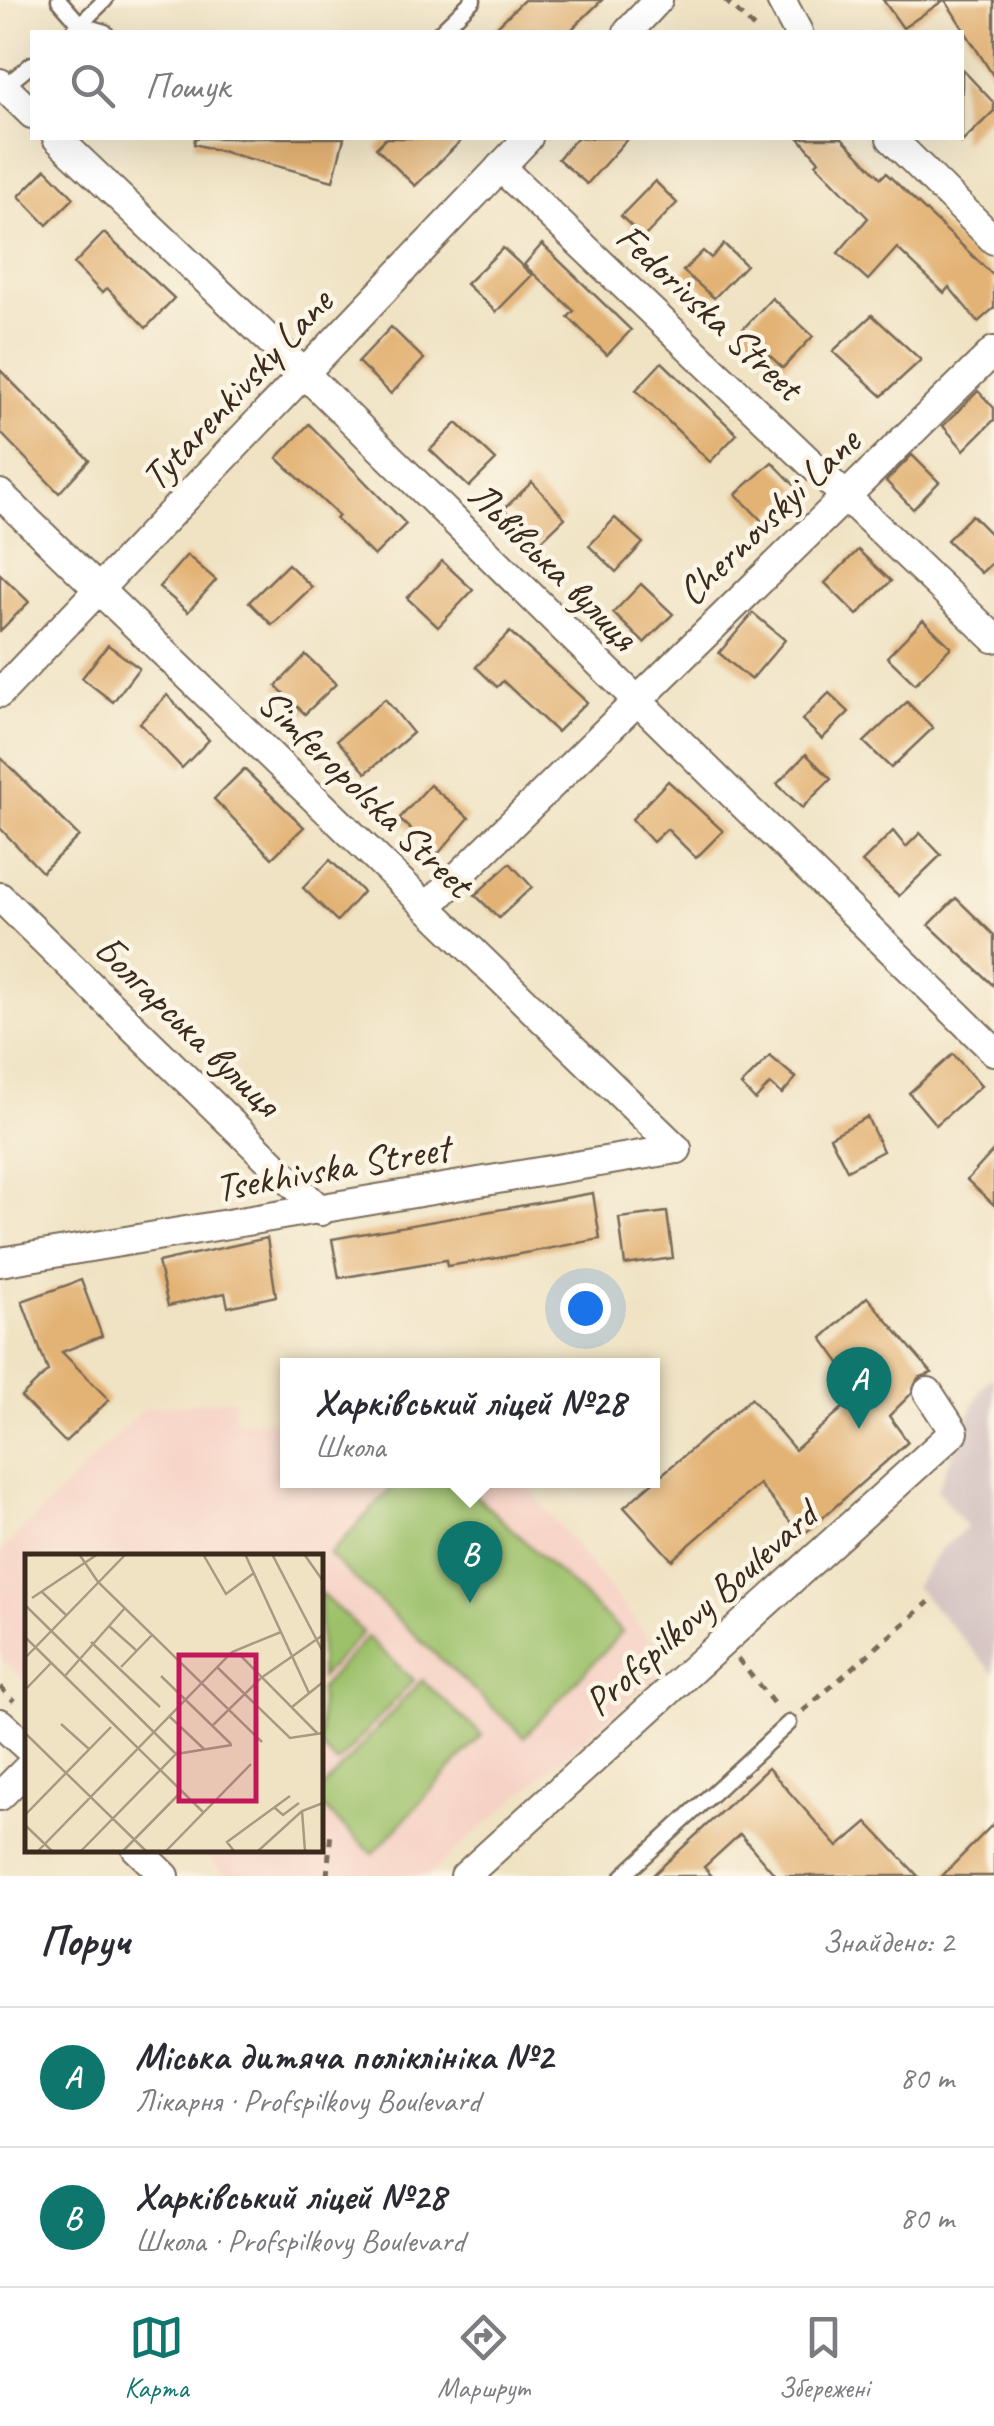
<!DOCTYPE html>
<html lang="uk">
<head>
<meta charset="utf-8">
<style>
	:root { --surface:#fff; --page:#f2f2f3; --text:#2b2b33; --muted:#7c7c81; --line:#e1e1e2; --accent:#0f766e }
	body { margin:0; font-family:Caveat,sans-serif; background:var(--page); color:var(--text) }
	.you { position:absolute; left:585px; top:1308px; width:35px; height:35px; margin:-25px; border:8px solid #fff; border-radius:50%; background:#1a73e8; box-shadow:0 0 0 15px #1a73e833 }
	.badge { display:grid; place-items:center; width:65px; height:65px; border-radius:50%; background:var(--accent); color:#fff; font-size:32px; font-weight:700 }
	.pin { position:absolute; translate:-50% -82px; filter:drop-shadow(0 2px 5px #0008) }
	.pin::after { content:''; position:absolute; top:52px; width:35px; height:30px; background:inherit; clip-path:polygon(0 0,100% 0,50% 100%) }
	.popup { position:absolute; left:280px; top:1358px; width:380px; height:130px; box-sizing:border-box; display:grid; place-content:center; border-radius:0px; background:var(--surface); filter:drop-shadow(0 2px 8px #0005); font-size:32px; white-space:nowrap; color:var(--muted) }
	.popup b { font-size:38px; color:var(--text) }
	.popup::after { content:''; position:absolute; left:50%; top:100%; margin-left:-20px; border:20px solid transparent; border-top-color:var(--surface) }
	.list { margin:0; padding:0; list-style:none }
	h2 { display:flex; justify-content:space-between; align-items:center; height:130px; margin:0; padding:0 40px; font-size:42px }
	h2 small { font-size:32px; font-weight:400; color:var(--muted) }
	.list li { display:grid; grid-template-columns:65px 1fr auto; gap:30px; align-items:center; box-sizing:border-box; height:140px; padding:0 40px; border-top:2px solid var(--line) }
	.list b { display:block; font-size:38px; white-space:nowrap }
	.list p { margin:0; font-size:32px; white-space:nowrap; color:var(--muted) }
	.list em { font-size:32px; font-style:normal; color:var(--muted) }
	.icon { flex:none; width:55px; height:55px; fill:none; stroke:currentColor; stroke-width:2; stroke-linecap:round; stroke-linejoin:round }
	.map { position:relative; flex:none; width:994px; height:1876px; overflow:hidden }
	.search { position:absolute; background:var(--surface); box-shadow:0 10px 40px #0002; left:30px; right:30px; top:30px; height:110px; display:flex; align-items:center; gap:25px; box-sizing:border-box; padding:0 35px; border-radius:0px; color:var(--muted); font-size:38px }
	.sheet { height:410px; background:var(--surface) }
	nav { display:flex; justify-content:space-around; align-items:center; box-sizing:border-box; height:140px; border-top:2px solid var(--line); background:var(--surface); font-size:28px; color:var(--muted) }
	nav a { display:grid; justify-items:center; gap:5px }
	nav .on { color:var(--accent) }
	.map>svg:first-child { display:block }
</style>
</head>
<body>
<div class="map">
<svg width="994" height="1876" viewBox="0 0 994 1876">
	<rect width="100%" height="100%" fill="#fcf5e5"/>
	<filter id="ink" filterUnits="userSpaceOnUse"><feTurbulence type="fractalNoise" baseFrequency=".01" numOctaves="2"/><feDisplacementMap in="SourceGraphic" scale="20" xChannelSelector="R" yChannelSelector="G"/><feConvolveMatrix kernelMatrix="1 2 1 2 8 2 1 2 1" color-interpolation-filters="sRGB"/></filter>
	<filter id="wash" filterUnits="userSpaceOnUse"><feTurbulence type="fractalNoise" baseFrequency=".0048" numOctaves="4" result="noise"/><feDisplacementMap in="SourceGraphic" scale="40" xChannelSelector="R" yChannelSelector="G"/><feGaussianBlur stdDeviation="2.25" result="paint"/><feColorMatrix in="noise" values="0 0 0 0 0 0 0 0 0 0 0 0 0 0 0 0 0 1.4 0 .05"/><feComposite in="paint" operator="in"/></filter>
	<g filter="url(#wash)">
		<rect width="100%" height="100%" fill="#f0e3c4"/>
		<polygon fill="#f6d1c5" points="234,1399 235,1421 287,1420 288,1480 524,1481 658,1650 660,1673 427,1876 227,1876 199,1849 320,1848 320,1556 28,1556 27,1684 0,1657 0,1552 144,1408"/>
		<polygon fill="#d1bfbf" points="994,1376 994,1674 915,1586 941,1549 967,1528 937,1490 981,1388"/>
		<g fill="#9dc16b" stroke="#6c7644" stroke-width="2.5">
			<polygon points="399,1480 460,1481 622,1632 524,1737 329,1555"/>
			<polygon points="320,1593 363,1632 320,1678"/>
			<polygon points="367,1637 414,1680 337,1763 320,1747 320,1688"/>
			<polygon points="422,1680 482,1735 373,1854 320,1805 320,1791"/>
		</g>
		<g id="blocks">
			<g fill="#e3b274">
				<polygon points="524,0 602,0 569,32 491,32"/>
				<polygon points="883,0 944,0 903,28"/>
				<polygon points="945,0 994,0 994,77"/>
				<polygon points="962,69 994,103 994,111 962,142"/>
				<polygon points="195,138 344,138 333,181 194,144"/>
				<polygon points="386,138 464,138 415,186 376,148"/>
				<polygon points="577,138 628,138 587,184 558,159"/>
				<polygon points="799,138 842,138 881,178 886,173 994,276 994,308 978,322 949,287 944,293 897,248 868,280 838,253 868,218 816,164 819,161"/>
				<polygon points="46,169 74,198 47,225 19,196"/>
				<polygon points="655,181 677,203 643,238 621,216"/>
				<polygon points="104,233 174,298 146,328 107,288 102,293 74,264"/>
				<polygon points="542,244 631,330 607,355 568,317 574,311 524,265"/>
				<polygon points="724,244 746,265 714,298 683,271 703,251 711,258"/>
				<polygon points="503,248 532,275 496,312 466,284"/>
				<polygon points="772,298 813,336 783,368 742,330"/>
				<polygon points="872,315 921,360 882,396 833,351"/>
				<polygon points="391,327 424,359 391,394 358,362"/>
				<polygon points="662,362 737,434 710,462 636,390"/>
				<polygon points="0,370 89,460 59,493 0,432"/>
				<polygon points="978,391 994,408 994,420 964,450 943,426"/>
				<polygon points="457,423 496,460 469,487 430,450"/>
				<polygon points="309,424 406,524 374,556 336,519 339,516 277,458"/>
				<polygon points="912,455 939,482 913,509 886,481"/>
				<polygon points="772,462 799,490 763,522 736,494"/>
				<polygon points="532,482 565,518 538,544 504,509"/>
				<polygon points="972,515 994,537 994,561 981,573 947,540"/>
				<polygon points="615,518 643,543 616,572 589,546"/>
				<polygon points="858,550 891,581 857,615 825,583"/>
				<polygon points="187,555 216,580 188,612 159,587"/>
				<polygon points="442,561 473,590 438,627 407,598"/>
				<polygon points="288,564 312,587 272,625 249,602"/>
				<polygon points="0,574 29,602 0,631"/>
				<polygon points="641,584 673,614 644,643 613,613"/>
				<polygon points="753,613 785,640 751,680 719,653"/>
				<polygon points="923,620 951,647 915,684 887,657"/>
				<polygon points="510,632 587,702 557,732 503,681 497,687 476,667"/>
				<polygon points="108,645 139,668 113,702 82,678"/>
				<polygon points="306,655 336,684 305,714 276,686"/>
				<polygon points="829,693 849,712 822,739 802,720"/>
				<polygon points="167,695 209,740 182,768 140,723"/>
				<polygon points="385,699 413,733 366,773 337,740"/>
				<polygon points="907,702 933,728 891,768 864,742"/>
				<polygon points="806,754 831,779 802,808 777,784"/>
				<polygon points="0,757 79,836 42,872 0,828"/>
				<polygon points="244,769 304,827 272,858 214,799"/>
				<polygon points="668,781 723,831 696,858 667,829 653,842 632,819"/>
				<polygon points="430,785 469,818 438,854 399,819"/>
				<polygon points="893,831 906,847 920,833 941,855 899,896 862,862"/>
				<polygon points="330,860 363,892 337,921 303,888"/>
				<polygon points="510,863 532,887 499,918 475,895"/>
				<polygon points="956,898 994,935 994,986 929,925"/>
				<polygon points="953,1054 981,1086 936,1125 909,1093"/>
				<polygon points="770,1056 796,1078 782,1094 770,1084 755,1100 741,1085"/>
				<polygon points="867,1117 883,1151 847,1170 830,1137"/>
				<polygon points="994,1150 994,1205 967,1180"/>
				<polygon points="593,1193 600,1239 498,1258 447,1266 446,1260 339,1278 332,1239"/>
				<polygon points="667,1212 673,1258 625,1265 619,1218"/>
				<polygon points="267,1238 276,1296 228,1307 225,1293 168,1306 158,1262"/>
				<polygon points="81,1280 102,1336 62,1352 109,1400 65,1442 21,1397 48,1371 22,1301"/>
				<polygon points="867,1297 932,1373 918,1378 911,1394 889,1416 908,1442 802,1536 759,1484 672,1560 624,1507 751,1398 795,1450 861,1392 822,1338"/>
				<polygon points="768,1768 838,1847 867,1822 918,1876 776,1876 740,1834 704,1867 712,1876 652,1876"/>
				<polygon points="994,1823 994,1876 942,1876"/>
			</g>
		</g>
	</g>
	<g filter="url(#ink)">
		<use href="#blocks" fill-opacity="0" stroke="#7a6b58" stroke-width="2.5"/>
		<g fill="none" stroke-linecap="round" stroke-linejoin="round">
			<defs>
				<g id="lane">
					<polyline points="59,0 81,25 105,32"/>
					<polyline points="72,32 105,0"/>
					<polyline points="440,32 473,0"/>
					<polyline points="4,87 32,64"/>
					<polyline points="623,1876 789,1723"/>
				</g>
				<g id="street">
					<polyline points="781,0 798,32"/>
					<polyline points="628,32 658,0"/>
					<polyline points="0,83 32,114"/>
					<polyline points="57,138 305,374 994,1051"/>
					<polyline points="891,138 994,240"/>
					<polyline points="500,167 994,638"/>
					<polyline points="0,494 677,1149"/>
					<polyline points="0,693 528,138"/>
					<polyline points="0,897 321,1211"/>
					<polyline points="427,907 994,351"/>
					<polyline points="0,1262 677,1149"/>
					<polyline points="0,1723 28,1748"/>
					<polyline points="0,1796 28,1768"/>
					<polyline points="136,1848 165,1876"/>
					<polyline points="465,1876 954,1432 928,1392"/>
				</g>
			</defs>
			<use href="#lane" stroke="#7a6b58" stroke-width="19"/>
			<use href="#street" stroke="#7a6b58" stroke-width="32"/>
			<g stroke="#7a6b58" stroke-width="5" stroke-dasharray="8 8" stroke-linecap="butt">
				<polyline points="725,0 758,32"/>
				<polyline points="738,1659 778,1709"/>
				<polyline points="0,1687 14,1701"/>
				<polyline points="803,1711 929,1602"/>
				<polyline points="327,1876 331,1831"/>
			</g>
			<use href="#lane" stroke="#fff" stroke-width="14"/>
			<use href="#street" stroke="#fff" stroke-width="28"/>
		</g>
	</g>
	<g text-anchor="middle" stroke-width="9" stroke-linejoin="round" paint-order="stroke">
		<g font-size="40" fill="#3b2a1e" stroke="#fcf5e5">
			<text transform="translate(710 311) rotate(43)" y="14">Fedorivska Street</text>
			<text transform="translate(236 389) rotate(-47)" y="14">Tytarenkivsky Lane</text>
			<text transform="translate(768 516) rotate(-44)" y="14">Chernovskyi Lane</text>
			<text transform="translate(554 565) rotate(45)" y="14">Львівська вулиця</text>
			<text transform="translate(366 792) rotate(44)" y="14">Simferopolska Street</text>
			<text transform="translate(188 1025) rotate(44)" y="14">Болгарська вулиця</text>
			<text transform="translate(332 1167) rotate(-10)" y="14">Tsekhivska Street</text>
			<text transform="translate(700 1608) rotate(-42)" y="14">Profspilkovy Boulevard</text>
		</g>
	</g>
	<g transform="translate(25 1554)">
		<rect width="298" height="298" fill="#f0e3c4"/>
		<path fill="none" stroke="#a89982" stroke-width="2.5" d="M54 0 73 28 237 188M178 0 201 40 229 19M220 0 284 139M247 0 298 98M279 0 298 27M17 38 41 61M7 44 73 0M0 51 151 200M84 72 112 97M0 83 178 258M66 88 135 153M214 100 293 180M0 104 101 0M96 113 127 81M193 114 265 184 298 179M136 122 206 190M39 123 99 55M0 136 26 109M267 153 298 128M145 163 179 195M36 170 64 195M187 172 236 124 298 81M0 179 121 297M250 254 258 261 274 249M277 257 280 297M0 261 86 173M0 271 27 297M13 297 207 98 256 78M56 297 151 200 207 191M98 297 156 238M141 297 226 210M209 297 202 288 265 242M233 297 277 257 298 249"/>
		<path fill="#c2185b" fill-opacity="0.15" stroke="#c2185b" stroke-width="5" d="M154 101H231V247H154Z"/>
		<rect width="298" height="298" fill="none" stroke="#3b2a1e" stroke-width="5"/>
	</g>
</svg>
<div class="you"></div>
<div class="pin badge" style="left:859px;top:1429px">A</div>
<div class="pin badge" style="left:470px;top:1603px">B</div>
<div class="popup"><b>Харківський ліцей №28</b>Школа</div>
<div class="search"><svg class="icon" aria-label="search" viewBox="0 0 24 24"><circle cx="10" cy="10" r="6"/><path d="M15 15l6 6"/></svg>Пошук</div>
</div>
<section class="sheet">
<h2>Поруч<small>Знайдено: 2</small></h2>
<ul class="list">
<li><span class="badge">A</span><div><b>Міська дитяча поліклініка №2</b><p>Лікарня · Profspilkovy Boulevard</p></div><em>80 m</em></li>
<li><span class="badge">B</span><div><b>Харківський ліцей №28</b><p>Школа · Profspilkovy Boulevard</p></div><em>80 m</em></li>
</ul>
</section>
<nav>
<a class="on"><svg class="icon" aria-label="map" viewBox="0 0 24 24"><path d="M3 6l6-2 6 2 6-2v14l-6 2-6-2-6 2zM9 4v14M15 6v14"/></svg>Карта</a>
<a><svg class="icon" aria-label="directions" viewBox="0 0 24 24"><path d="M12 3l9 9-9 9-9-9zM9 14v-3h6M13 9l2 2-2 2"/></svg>Маршрут</a>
<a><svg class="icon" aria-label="saved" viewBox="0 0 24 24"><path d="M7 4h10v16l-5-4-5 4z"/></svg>Збережені</a>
</nav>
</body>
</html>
